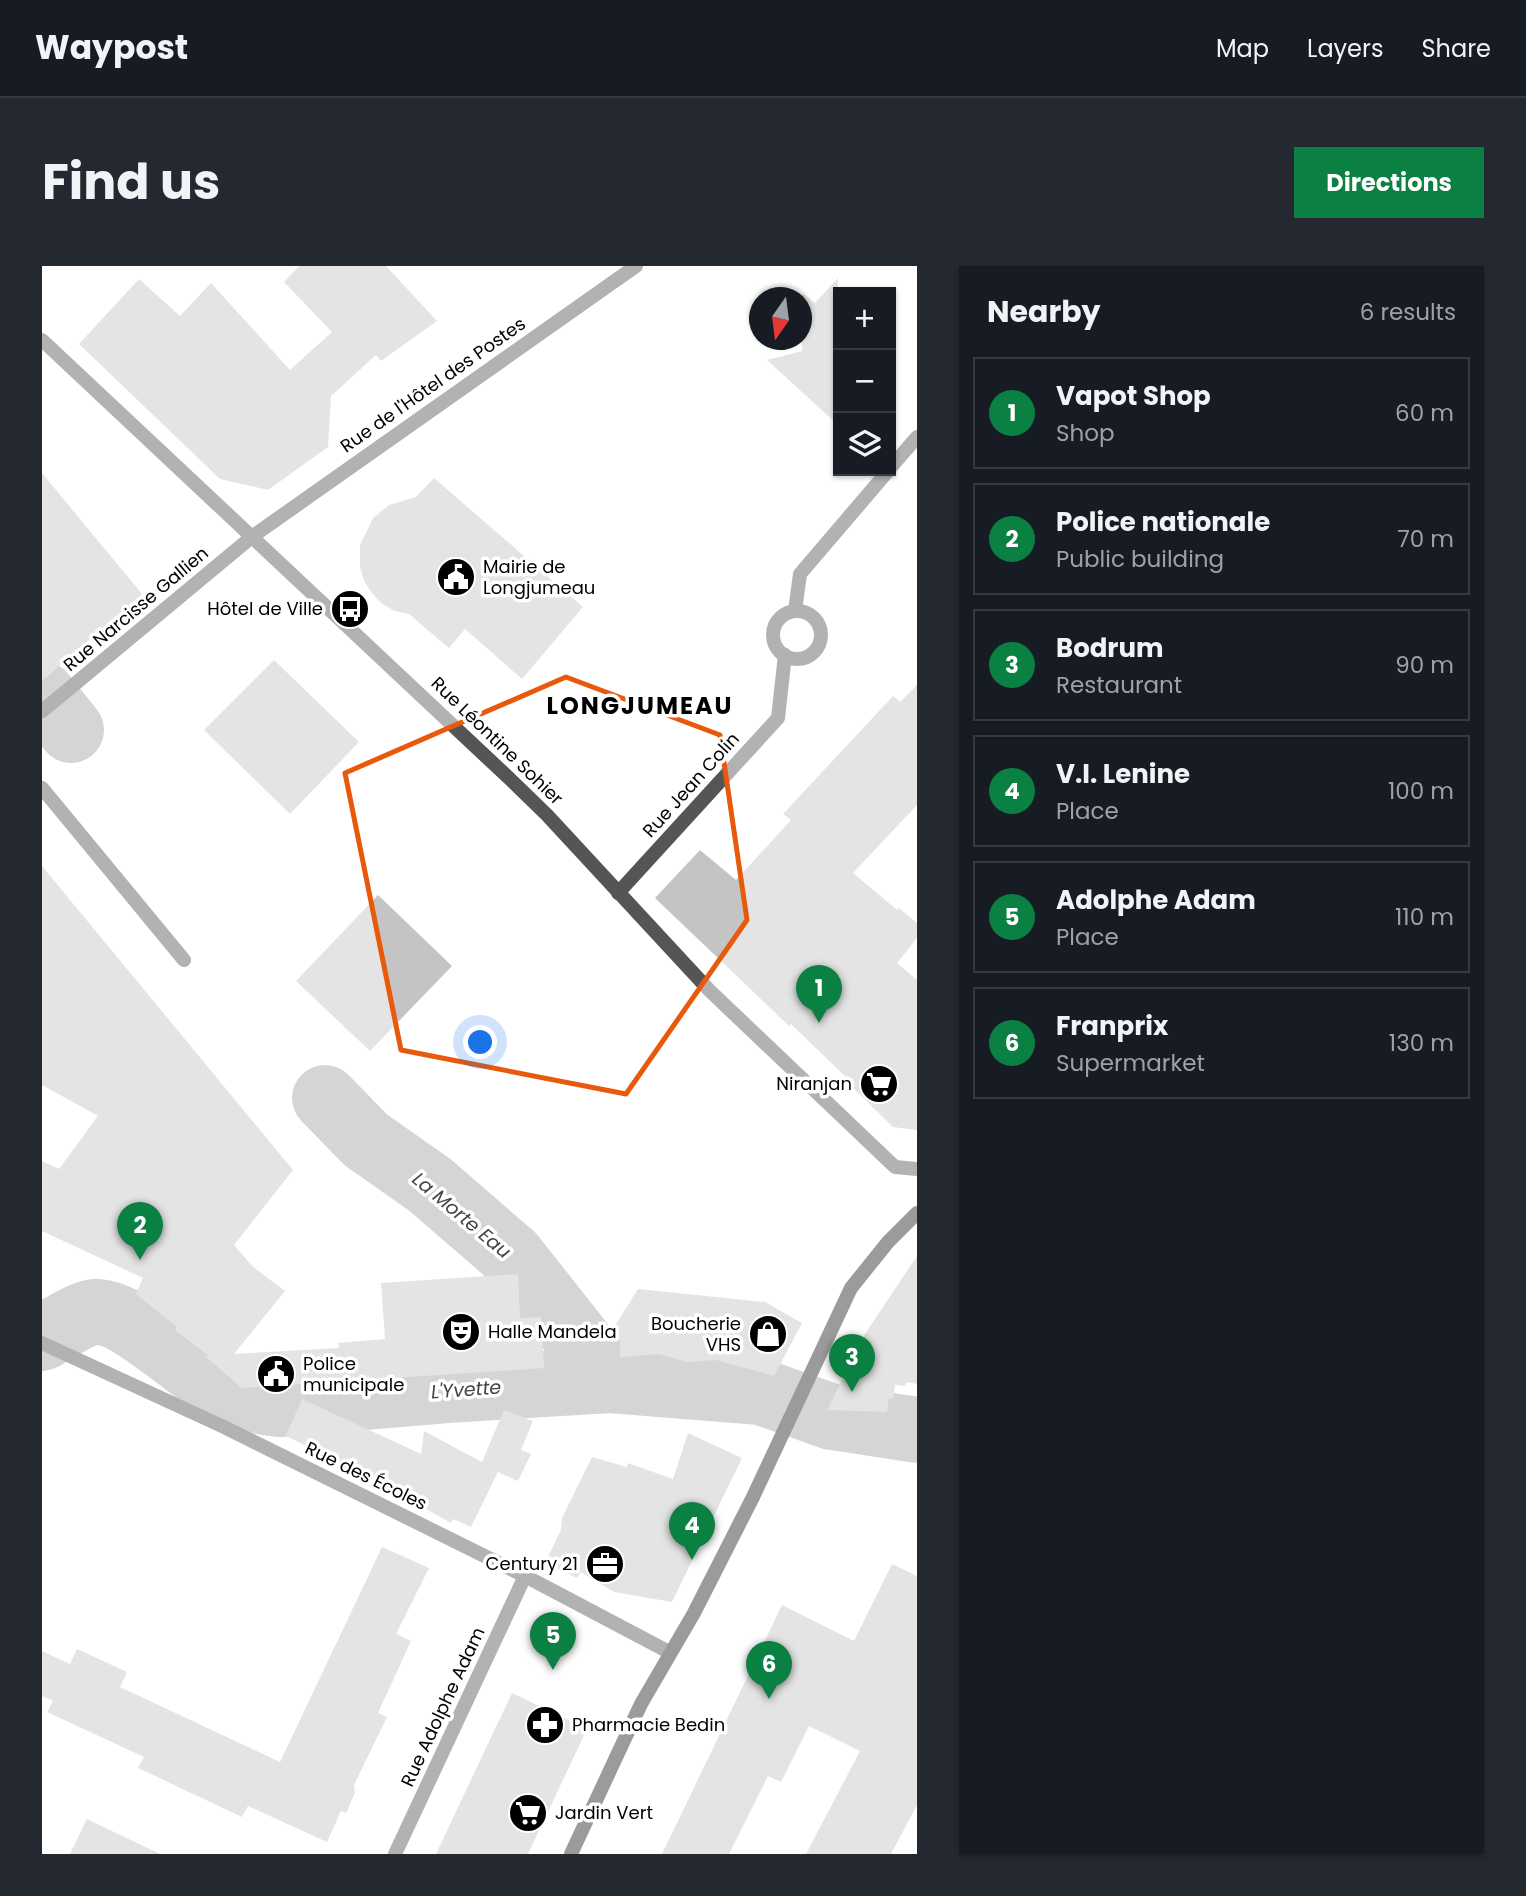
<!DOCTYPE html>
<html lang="en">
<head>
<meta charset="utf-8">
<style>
	:root { --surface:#171b24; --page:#242831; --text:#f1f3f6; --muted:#9ea1a6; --line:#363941; --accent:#0b8043 }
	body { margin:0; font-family:Poppins,sans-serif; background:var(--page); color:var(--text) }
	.controls { position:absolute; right:21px; top:21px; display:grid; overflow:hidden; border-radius:0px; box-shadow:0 2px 5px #0004 }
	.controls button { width:63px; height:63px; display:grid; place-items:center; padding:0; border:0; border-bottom:2px solid var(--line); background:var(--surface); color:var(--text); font:35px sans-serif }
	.compass { position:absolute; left:707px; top:21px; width:63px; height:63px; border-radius:50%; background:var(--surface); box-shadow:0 2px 5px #0004; rotate:194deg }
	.you { position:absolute; left:439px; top:777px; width:24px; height:24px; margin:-18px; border:5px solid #fff; border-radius:50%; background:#1a73e8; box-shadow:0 0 0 10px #1a73e833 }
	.badge { display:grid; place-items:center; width:46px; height:46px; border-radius:50%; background:var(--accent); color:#fff; font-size:23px; font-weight:700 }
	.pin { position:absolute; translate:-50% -58px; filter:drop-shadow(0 2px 4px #0008) }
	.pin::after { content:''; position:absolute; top:37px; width:24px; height:21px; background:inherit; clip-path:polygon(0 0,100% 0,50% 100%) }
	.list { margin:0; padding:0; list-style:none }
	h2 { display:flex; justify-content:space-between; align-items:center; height:91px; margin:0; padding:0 28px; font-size:30px }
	h2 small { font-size:23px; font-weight:400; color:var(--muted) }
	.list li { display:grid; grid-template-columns:46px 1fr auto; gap:21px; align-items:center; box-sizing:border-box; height:112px; margin:0 14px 14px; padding:0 14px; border:2px solid var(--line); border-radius:0px }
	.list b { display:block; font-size:26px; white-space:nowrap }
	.list p { margin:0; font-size:23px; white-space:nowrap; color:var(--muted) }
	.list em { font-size:23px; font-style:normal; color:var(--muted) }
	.icon { flex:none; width:38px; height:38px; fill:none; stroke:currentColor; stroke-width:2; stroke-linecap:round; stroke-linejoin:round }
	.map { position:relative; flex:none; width:875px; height:1588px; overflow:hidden; border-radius:0px }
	header { display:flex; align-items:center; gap:42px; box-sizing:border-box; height:98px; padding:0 35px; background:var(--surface); border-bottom:2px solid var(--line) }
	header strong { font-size:33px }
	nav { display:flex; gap:38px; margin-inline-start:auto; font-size:24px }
	.intro { display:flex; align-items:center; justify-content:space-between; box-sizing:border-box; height:168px; padding:0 42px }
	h1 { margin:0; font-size:49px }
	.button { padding:18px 32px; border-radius:0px; background:var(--accent); color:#fff; font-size:24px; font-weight:700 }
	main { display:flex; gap:42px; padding:0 42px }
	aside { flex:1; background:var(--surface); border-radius:0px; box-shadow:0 2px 5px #0004 }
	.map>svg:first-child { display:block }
</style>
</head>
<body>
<header>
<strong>Waypost</strong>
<nav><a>Map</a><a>Layers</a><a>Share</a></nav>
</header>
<div class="intro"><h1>Find us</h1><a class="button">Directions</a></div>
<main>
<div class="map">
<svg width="875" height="1588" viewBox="0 0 875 1588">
	<rect width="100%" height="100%" fill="#fff"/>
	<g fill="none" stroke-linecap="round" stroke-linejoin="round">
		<g stroke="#a3a3a3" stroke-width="66">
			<polyline points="0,428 29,464"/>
			<polyline points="283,832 324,874 388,919 470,990 568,1114"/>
			<path d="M0 1072C13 1065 39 1047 53 1046 87 1044 149 1107 181 1123 199 1132 219 1136 238 1138L405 1124 568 1114 719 1126 790 1151 875 1164"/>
		</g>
	</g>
	<g fill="#c4c4c4">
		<polygon points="257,0 344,0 395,55 339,95 334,89 289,130 286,181 226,224 178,213 37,78 97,13 138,50 169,17 248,104 290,66 242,16"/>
		<polygon points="796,12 796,159 725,94 760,85 760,27 773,37"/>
		<polygon points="0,207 100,328 0,415"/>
		<polygon points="392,212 541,341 480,413 423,363 407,382 367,348 353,345 340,338 330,327 322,315 318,301 318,279 331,252 347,239 374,231"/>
		<polygon points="232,394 317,476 248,548 162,464"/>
		<polygon points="875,419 875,539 811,607 855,644 857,642 875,657 875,672 855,697 875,714 875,864 851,861 810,821 811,818 749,758 747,760 613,632 658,584 694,614 749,554 741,548 851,430 858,436"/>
		<polygon points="0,600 251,904 192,979 211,1001 243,1025 192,1088 297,1082 296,1077 343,1073 339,1017 476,1008 478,1052 499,1051 502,1102 200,1122 163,1090 167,1090 133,1064 135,1061 94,1028 101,1012 0,965 0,895 17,903 56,850 0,819"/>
		<polygon points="336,629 410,700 328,785 254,715"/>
		<polygon points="875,990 875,1118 864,1116 863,1120 853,1119 851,1133 847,1132 845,1146 785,1144 823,1068"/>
		<polygon points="596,1023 723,1036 760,1057 732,1110 674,1094 645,1096 617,1088 578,1091 578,1074 569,1066"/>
		<polygon points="260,1133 379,1188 382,1165 440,1196 462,1144 491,1155 479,1184 489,1188 476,1215 456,1206 429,1261 411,1253 409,1257 321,1208 244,1170"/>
		<polygon points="646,1167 700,1192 630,1336 572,1326 539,1306 535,1312 503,1297 519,1264 520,1252 550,1191 585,1201 586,1197 631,1213"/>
		<polygon points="340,1281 387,1302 354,1368 369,1375 336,1447 345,1451 312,1519 313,1527 304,1547 299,1545 285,1576 206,1540 200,1551 96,1502 102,1491 5,1446 11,1435 0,1430 0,1385 28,1398 35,1383 85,1406 78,1421 238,1496"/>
		<polygon points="850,1298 875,1310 875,1539 849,1588 764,1588 818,1485 767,1460 739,1516 726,1510 687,1588 620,1588 740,1339 812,1375"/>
		<polygon points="470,1427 545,1463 486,1588 394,1588"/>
		<polygon points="45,1553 118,1588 28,1588"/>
	</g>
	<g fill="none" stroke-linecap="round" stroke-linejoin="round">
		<polyline stroke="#555" stroke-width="14" points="0,522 142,694"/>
		<polyline stroke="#555" stroke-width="14" points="0,445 22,427"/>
		<g stroke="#555" stroke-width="14">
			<polyline points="0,74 469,514 505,549 667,724 853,901 875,903"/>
			<polyline points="849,201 875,171"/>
			<polyline points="753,345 758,308 846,205"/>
			<circle cx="755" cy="369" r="24"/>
			<polyline points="22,427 211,270 594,0"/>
			<polyline points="576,627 736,452 743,389"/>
			<polyline points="0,1077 182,1161 483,1310 627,1386"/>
			<polyline points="353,1588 483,1310"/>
		</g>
		<polyline stroke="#222" stroke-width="14" points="529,1588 599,1438 652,1347 711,1231 809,1022 846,976 875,947"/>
	</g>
	<path d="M0 0H875V1588H0ZM524 411 678 469 705 654 584 828 359 784 303 507Z" fill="#fff" fill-opacity=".55" fill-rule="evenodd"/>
	<path fill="none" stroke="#e8590c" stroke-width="5" stroke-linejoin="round" d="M524 411 678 469 705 654 584 828 359 784 303 507Z"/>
	<defs>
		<symbol id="civic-disc" viewBox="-11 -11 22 22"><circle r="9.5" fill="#000" stroke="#fff"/><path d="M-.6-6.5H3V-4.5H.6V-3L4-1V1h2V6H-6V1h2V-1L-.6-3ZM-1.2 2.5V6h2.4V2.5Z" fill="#fff"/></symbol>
		<symbol id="bus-disc" viewBox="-11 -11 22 22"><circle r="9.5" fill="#000" stroke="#fff"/><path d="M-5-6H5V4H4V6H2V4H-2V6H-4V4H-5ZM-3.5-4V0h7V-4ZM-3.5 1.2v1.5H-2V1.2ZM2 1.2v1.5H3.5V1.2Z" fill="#fff"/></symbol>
		<symbol id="supermarket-disc" viewBox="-11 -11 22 22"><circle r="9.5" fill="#000" stroke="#fff"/><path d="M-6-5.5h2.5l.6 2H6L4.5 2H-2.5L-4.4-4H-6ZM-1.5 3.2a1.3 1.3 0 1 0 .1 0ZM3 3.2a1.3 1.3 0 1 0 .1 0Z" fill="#fff"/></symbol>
		<symbol id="theatre-disc" viewBox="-11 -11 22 22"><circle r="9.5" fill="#000" stroke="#fff"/><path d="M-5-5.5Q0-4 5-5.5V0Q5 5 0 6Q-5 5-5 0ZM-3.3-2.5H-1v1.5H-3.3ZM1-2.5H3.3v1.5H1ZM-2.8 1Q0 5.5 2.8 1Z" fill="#fff"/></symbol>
		<symbol id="shop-disc" viewBox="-11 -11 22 22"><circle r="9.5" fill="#000" stroke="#fff"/><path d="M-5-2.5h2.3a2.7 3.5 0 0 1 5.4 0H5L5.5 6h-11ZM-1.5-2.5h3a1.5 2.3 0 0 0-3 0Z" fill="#fff"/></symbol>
		<symbol id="office-disc" viewBox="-11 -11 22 22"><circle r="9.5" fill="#000" stroke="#fff"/><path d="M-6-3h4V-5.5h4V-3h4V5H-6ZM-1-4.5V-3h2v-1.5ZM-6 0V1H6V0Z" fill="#fff"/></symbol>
		<symbol id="pharmacy-disc" viewBox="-11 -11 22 22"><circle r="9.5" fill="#000" stroke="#fff"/><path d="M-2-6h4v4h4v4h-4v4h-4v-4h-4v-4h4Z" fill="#fff"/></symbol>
	</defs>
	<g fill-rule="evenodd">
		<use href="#civic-disc" x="392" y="289" width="44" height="44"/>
		<use href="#bus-disc" x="286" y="321" width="44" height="44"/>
		<use href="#supermarket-disc" x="815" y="796" width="44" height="44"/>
		<use href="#theatre-disc" x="397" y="1044" width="44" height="44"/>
		<use href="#shop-disc" x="704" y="1046" width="44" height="44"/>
		<use href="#civic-disc" x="212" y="1086" width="44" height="44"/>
		<use href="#office-disc" x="541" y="1276" width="44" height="44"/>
		<use href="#pharmacy-disc" x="481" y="1437" width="44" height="44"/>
		<use href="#supermarket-disc" x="464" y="1525" width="44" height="44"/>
	</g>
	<g text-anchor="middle" stroke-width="7" stroke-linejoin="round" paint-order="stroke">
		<g font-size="18" fill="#000" stroke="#fff">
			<text transform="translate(391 119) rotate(-35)" y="6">Rue de l'Hôtel des Postes</text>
			<text transform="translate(94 343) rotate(-40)" y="6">Rue Narcisse Gallien</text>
			<text transform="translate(455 475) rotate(44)" y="6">Rue Léontine Sohier</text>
			<text transform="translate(649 519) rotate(-48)" y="6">Rue Jean Colin</text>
			<text transform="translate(324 1210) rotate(26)" y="6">Rue des Écoles</text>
			<text transform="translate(401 1441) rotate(-65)" y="6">Rue Adolphe Adam</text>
		</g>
		<g font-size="18" fill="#000" stroke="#fff" text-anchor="start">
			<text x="441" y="307">Mairie de<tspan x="441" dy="21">Longjumeau</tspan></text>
			<text x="281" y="349" text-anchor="end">Hôtel de Ville</text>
			<text x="810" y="824" text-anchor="end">Niranjan</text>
			<text x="699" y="1064" text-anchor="end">Boucherie<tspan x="699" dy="21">VHS</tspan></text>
			<text x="446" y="1072">Halle Mandela</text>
			<text x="261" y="1104">Police<tspan x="261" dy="21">municipale</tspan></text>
			<text x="536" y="1304" text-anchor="end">Century 21</text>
			<text x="530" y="1465">Pharmacie Bedin</text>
			<text x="513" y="1553">Jardin Vert</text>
		</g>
		<g font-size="19" font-style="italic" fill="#444" stroke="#fff">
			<text transform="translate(420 949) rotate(40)" y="7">La Morte Eau</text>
			<text transform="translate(424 1123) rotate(-4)" y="7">L'Yvette</text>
		</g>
		<g font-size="24" font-weight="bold" letter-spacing="2" fill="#000" stroke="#fff">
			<text x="598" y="448">LONGJUMEAU</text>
		</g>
	</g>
</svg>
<div class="controls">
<button>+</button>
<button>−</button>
<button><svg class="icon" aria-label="layers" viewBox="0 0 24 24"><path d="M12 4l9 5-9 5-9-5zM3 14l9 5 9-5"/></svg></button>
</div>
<svg class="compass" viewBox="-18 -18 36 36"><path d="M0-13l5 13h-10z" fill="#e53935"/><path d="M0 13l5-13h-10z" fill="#9ea1a6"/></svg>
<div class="you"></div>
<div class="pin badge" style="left:777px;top:757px">1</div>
<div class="pin badge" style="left:98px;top:994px">2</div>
<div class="pin badge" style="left:810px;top:1126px">3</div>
<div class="pin badge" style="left:650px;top:1294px">4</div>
<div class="pin badge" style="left:511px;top:1404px">5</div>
<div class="pin badge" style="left:727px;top:1433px">6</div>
</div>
<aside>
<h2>Nearby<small>6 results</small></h2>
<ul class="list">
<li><span class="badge">1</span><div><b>Vapot Shop</b><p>Shop</p></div><em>60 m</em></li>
<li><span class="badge">2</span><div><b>Police nationale</b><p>Public building</p></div><em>70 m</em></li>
<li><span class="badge">3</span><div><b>Bodrum</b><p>Restaurant</p></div><em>90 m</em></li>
<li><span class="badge">4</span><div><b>V.I. Lenine</b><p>Place</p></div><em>100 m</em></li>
<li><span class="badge">5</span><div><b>Adolphe Adam</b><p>Place</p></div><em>110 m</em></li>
<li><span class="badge">6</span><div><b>Franprix</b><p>Supermarket</p></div><em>130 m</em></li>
</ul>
</aside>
</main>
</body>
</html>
